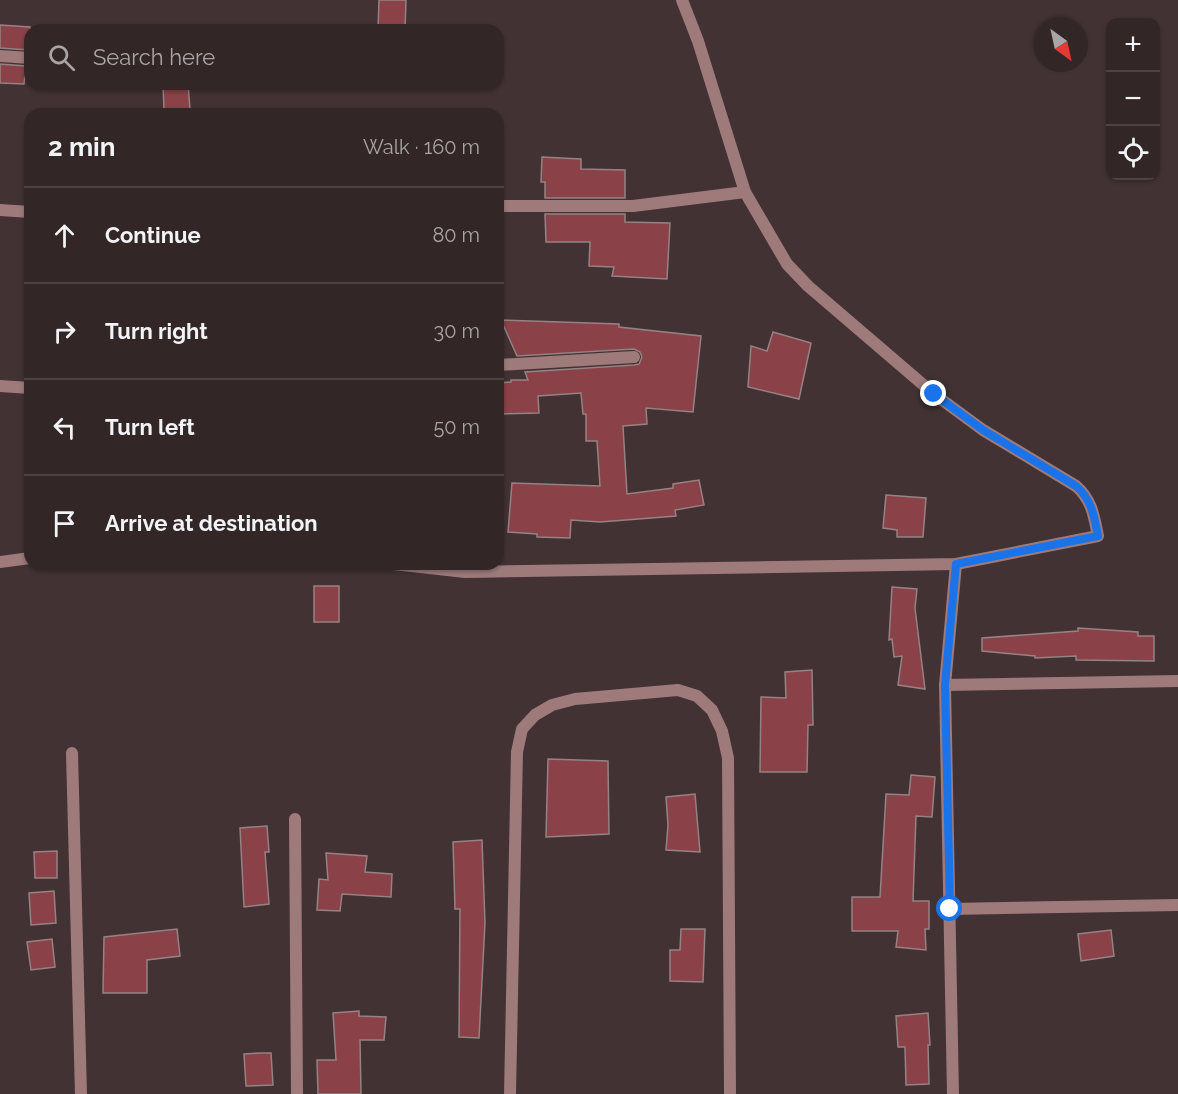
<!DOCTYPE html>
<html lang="en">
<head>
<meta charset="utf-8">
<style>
	:root { --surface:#322626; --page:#3a2e2e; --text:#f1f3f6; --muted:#a8a5a7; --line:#4d4343 }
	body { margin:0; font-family:Raleway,sans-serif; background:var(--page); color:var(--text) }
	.controls { position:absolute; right:18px; top:18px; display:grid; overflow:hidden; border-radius:12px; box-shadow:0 2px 4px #0004 }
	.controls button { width:54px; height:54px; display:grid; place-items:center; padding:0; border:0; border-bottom:2px solid var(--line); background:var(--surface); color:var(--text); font:30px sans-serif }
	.compass { position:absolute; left:1034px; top:18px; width:54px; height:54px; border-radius:50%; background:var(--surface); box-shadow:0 2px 4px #0004; rotate:147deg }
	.stop { position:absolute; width:18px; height:18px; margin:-14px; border:4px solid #1a73e8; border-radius:50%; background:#fff }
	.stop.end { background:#1a73e8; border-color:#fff; box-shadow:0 2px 6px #0008 }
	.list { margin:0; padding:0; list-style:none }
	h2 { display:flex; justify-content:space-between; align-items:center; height:78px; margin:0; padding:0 24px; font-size:26px }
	h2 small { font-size:20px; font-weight:400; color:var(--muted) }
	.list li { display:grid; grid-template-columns:39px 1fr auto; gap:18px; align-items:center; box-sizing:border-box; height:96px; padding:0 24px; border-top:2px solid var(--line) }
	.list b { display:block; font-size:22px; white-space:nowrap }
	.list em { font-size:20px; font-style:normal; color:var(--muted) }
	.icon { flex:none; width:33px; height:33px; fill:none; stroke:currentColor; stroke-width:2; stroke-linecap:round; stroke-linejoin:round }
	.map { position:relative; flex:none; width:1178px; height:1094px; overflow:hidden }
	.search { position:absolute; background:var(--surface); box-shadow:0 2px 4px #0004; left:24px; top:24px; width:480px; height:66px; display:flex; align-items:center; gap:15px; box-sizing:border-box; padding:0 21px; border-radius:18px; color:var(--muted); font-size:22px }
	.panel { position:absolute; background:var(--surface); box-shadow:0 2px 4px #0004; left:24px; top:108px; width:480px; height:462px; border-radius:18px }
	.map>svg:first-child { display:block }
</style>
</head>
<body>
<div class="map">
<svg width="1178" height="1094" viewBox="0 0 1178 1094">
	<rect width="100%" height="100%" fill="#423233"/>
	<g fill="#8b4148" stroke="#958283" stroke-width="1.5">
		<polygon points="379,0 406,0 405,30 378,30"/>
		<polygon points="0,25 30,27 28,50 0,48"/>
		<polygon points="0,64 26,66 24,84 0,83"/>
		<polygon points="163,84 188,84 190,109 164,110"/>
		<polygon points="542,157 581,159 581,169 625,170 625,198 545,198 545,182 541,182"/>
		<polygon points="545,214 625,214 625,222 670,223 667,279 612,276 614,267 589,266 590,242 546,242"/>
		<polygon points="501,320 619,324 619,327 701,336 693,412 646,408 647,424 623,426 627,494 673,488 673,484 699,480 704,505 675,510 676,516 600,522 571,520 570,538 537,537 537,534 508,532 512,483 600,486 597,441 586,441 586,414 583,414 581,393 538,396 539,413 498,414 498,383 511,382 511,380 528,380 525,372 634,365 639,364 642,357 640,352 634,349 517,356"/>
		<polygon points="773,332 811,343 799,399 748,387 751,346 767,351"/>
		<polygon points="886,495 926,498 923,537 897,537 897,530 883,528"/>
		<rect x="314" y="586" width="25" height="36"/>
		<polygon points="892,587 917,589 915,608 925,689 898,685 902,656 894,657 892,639 889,640"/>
		<polygon points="1078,628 1138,632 1138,636 1154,636 1154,661 1076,660 1076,656 1035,658 1035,656 982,651 982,638 1078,631"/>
		<polygon points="812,670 813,725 808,725 807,772 760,772 761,697 786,698 785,672"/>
		<polygon points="548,759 608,761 609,834 546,837"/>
		<polygon points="911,775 935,777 932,817 916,816 913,901 929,901 929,929 925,929 926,950 896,947 898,931 852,931 852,897 880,897 886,794 909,795"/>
		<polygon points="695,794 700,852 666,850 668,825 666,797"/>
		<polygon points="267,826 269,852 265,852 269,904 244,907 240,828"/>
		<polygon points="482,840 485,923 479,1038 459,1037 460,909 455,909 453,842"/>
		<polygon points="57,851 57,878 35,878 34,852"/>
		<polygon points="326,853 367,856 365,872 392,874 391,897 342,894 340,911 317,910 319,879 328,880"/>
		<polygon points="54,891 56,923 31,925 29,893"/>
		<polygon points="177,929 180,956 147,960 147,993 103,993 104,937"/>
		<polygon points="681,929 705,929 703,982 670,981 670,950 680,950"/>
		<polygon points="1111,930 1114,956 1081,961 1078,934"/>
		<polygon points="52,939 55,967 31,970 27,942"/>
		<polygon points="359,1011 359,1016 386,1017 384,1040 360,1040 361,1094 318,1094 317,1060 336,1060 333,1013"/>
		<polygon points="928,1013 930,1045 928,1045 929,1084 906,1085 905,1047 898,1047 896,1016"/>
		<polygon points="260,1053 271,1053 273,1085 246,1086 244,1054"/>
	</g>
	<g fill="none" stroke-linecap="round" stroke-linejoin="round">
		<g stroke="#9e7a7b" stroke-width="12">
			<polyline points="0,56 30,58"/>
			<polyline points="498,206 633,206 745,192"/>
			<polyline points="0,210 30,212"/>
			<polyline points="498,365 634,357"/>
			<polyline points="0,386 30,388"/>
			<polyline points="0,562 30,558"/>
			<path d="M394 564 465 572 956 564 1098 536C1094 516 1092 500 1076 486L983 430 934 394 808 286 787 264 745 192 698 41 682 0"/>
			<polyline points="945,685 1178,681"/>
			<polyline points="72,753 81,1094"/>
			<polyline points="295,819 297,1094"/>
			<polyline points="950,909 1178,905"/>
			<polyline points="510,1094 517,752 522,729 535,715 552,705 575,699 678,690 697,696 712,710 722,731 728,758 730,1094"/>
			<polyline points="953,1094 945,685 956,564"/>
		</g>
	</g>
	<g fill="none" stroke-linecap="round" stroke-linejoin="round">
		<path stroke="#1a73e8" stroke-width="8" d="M934 394 983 430 1076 486C1092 500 1094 516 1098 536L956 564 945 685 950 909"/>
	</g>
</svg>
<div class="controls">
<button>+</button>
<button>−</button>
<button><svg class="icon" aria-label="locate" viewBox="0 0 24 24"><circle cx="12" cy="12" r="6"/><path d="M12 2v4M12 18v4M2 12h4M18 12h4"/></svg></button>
</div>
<svg class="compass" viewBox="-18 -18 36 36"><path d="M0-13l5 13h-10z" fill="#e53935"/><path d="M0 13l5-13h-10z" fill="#a8a5a7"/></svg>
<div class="stop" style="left:950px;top:909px"></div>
<div class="stop end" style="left:934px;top:394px"></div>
<div class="search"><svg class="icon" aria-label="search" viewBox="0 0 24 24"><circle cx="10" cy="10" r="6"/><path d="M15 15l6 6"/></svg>Search here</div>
<section class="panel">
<h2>2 min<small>Walk · 160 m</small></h2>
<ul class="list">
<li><svg class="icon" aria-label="ahead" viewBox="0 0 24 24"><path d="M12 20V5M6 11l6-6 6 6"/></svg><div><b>Continue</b></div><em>80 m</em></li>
<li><svg class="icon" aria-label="right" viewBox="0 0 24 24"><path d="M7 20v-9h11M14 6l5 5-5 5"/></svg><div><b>Turn right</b></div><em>30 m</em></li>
<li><svg class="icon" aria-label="left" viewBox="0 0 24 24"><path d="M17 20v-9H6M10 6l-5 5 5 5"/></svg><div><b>Turn left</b></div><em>50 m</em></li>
<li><svg class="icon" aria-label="arrive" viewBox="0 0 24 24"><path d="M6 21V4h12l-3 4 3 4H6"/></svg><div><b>Arrive at destination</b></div></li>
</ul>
</section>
</div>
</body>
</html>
